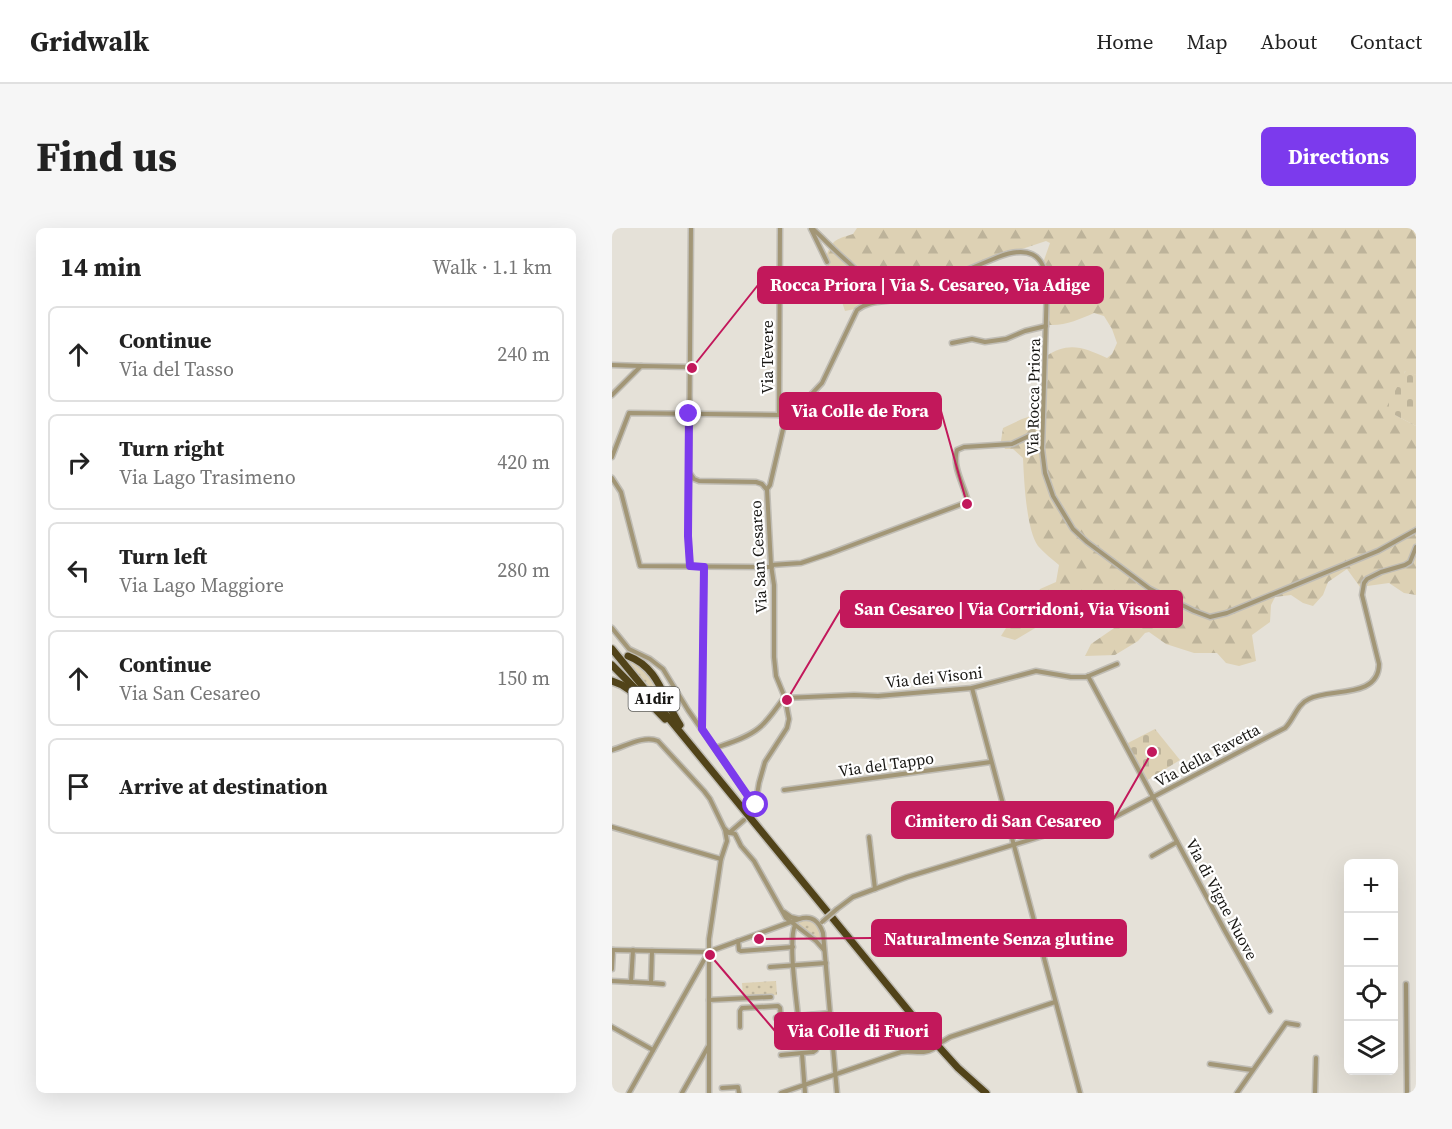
<!DOCTYPE html>
<html lang="en">
<head>
<meta charset="utf-8">
<style>
	:root { --surface:#fff; --page:#f6f6f6; --text:#222; --muted:#767676; --line:#e0e0e0; --accent:#7c3aed }
	body { margin:0; font-family:"Source Serif 4",serif; background:var(--page); color:var(--text) }
	.controls { position:absolute; right:18px; bottom:18px; display:grid; overflow:hidden; border-radius:9px; box-shadow:0 6px 24px #0002 }
	.controls button { width:54px; height:54px; display:grid; place-items:center; padding:0; border:0; border-bottom:2px solid var(--line); background:var(--surface); color:var(--text); font:30px sans-serif }
	.stop { position:absolute; width:18px; height:18px; margin:-14px; border:4px solid #7c3aed; border-radius:50%; background:#fff }
	.stop.end { background:#7c3aed; border-color:#fff; box-shadow:0 2px 6px #0008 }
	.list { margin:0; padding:0; list-style:none }
	h2 { display:flex; justify-content:space-between; align-items:center; height:78px; margin:0; padding:0 24px; font-size:26px }
	h2 small { font-size:20px; font-weight:400; color:var(--muted) }
	.list li { display:grid; grid-template-columns:39px 1fr auto; gap:18px; align-items:center; box-sizing:border-box; height:96px; margin:0 12px 12px; padding:0 12px; border:2px solid var(--line); border-radius:9px }
	.list b { display:block; font-size:22px; white-space:nowrap }
	.list p { margin:0; font-size:20px; white-space:nowrap; color:var(--muted) }
	.list em { font-size:20px; font-style:normal; color:var(--muted) }
	.icon { flex:none; width:33px; height:33px; fill:none; stroke:currentColor; stroke-width:2; stroke-linecap:round; stroke-linejoin:round }
	.map { position:relative; flex:none; width:804px; height:865px; overflow:hidden; border-radius:9px }
	header { display:flex; align-items:center; gap:36px; box-sizing:border-box; height:84px; padding:0 30px; background:var(--surface); border-bottom:2px solid var(--line) }
	header strong { font-size:28px }
	nav { display:flex; gap:33px; margin-inline-start:auto; font-size:21px }
	.intro { display:flex; align-items:center; justify-content:space-between; box-sizing:border-box; height:144px; padding:0 36px }
	h1 { margin:0; font-size:42px }
	.button { padding:15px 27px; border-radius:9px; background:var(--accent); color:#fff; font-size:21px; font-weight:700 }
	main { display:flex; gap:36px; padding:0 36px }
	aside { flex:1; background:var(--surface); border-radius:9px; box-shadow:0 6px 24px #0002 }
	.map>svg:first-child { display:block }
</style>
</head>
<body>
<header>
<strong>Gridwalk</strong>
<nav><a>Home</a><a>Map</a><a>About</a><a>Contact</a></nav>
</header>
<div class="intro"><h1>Find us</h1><a class="button">Directions</a></div>
<main>
<aside>
<h2>14 min<small>Walk · 1.1 km</small></h2>
<ul class="list">
<li><svg class="icon" aria-label="ahead" viewBox="0 0 24 24"><path d="M12 20V5M6 11l6-6 6 6"/></svg><div><b>Continue</b><p>Via del Tasso</p></div><em>240 m</em></li>
<li><svg class="icon" aria-label="right" viewBox="0 0 24 24"><path d="M7 20v-9h11M14 6l5 5-5 5"/></svg><div><b>Turn right</b><p>Via Lago Trasimeno</p></div><em>420 m</em></li>
<li><svg class="icon" aria-label="left" viewBox="0 0 24 24"><path d="M17 20v-9H6M10 6l-5 5 5 5"/></svg><div><b>Turn left</b><p>Via Lago Maggiore</p></div><em>280 m</em></li>
<li><svg class="icon" aria-label="ahead" viewBox="0 0 24 24"><path d="M12 20V5M6 11l6-6 6 6"/></svg><div><b>Continue</b><p>Via San Cesareo</p></div><em>150 m</em></li>
<li><svg class="icon" aria-label="arrive" viewBox="0 0 24 24"><path d="M6 21V4h12l-3 4 3 4H6"/></svg><div><b>Arrive at destination</b></div></li>
</ul>
</aside>
<div class="map">
<svg width="804" height="865" viewBox="0 0 804 865">
	<defs>
		<pattern id="grass-dots" width="8" height="8" patternUnits="userSpaceOnUse" patternTransform="scale(1.5)"><rect width="8" height="8" fill="#ddd1b4"/><path d="M2 2h.1M6 6h.1" fill="none" stroke="#bdb39a" stroke-width="1.8" stroke-linecap="round"/></pattern>
		<pattern id="forest-firs" width="22" height="20" patternUnits="userSpaceOnUse" patternTransform="scale(1.5)"><rect width="22" height="20" fill="#ddd1b4"/><path d="M5 1l3.5 6h-7zM16 11l3.5 6h-7z" fill="#bdb39a"/></pattern>
		<pattern id="cemetery-stones" width="16" height="16" patternUnits="userSpaceOnUse" patternTransform="scale(1.5)"><rect width="16" height="16" fill="#ddd1b4"/><path d="M2 7V4a2 2 0 0 1 4 0v3zM10 15v-3a2 2 0 0 1 4 0v3z" fill="#bdb39a"/></pattern>
	</defs>
	<rect width="100%" height="100%" fill="#e5e1d8"/>
	<g fill="url(#grass-dots)">
		<path d="M10 429C40 438 47 461 58 487Z"/>
		<path d="M194 690C207 694 209 703 211 716L185 697V693Z"/>
		<polygon points="164,753 165,767 131,769 130,755"/>
	</g>
	<path fill="url(#forest-firs)" d="M245 0H804V147L793 143 783 187 804 198V367L792 365 777 355 748 359 735 341 716 354 711 367 701 378 691 375 679 367 663 369 659 377 658 394 640 407 644 433 627 438 614 435 605 425H582L554 416 537 404 533 405 526 413 503 427 473 428 479 416 508 396 509 383 491 372 449 390 435 393 403 412 389 408 399 392 423 371 428 361 444 354 447 337C440 331 432 325 426 318 414 301 412 251 411 230L401 221H393L389 213 391 200 410 191 431 184 433 129C456 113 471 119 495 130L500 126 505 115 500 101 492 88 482 85C468 91 453 98 437 97L434 82 435 57 432 32 438 15 434 13 389 28 324 53 313 38 295 44 290 42H278L275 50H270L258 71 248 80 233 83 230 74 236 66 229 60 213 33C219 13 221 12 241 6Z"/>
	<g fill="url(#cemetery-stones)">
		<polygon points="794,142 804,147 804,198 783,187 781,189 772,184"/>
		<polygon points="543,501 568,532 534,553 514,516"/>
	</g>
	<g fill="none" stroke-linecap="round" stroke-linejoin="round">
		<defs>
			<g id="minor">
				<polyline points="79,0 77,244 82,251 87,253 144,254 150,256 155,262 159,337 162,357 162,429 164,448 173,470 177,491 175,500 153,534 147,555 143,579 140,585"/>
				<path d="M200 0C212 11 224 24 237 35 258 55 275 72 306 62L386 29C415 18 433 24 435 57L430 221 433 245 441 268 461 301 475 314 538 361 582 383 598 389 615 385 766 323 804 302"/>
				<polyline points="199,1 215,34"/>
				<polyline points="340,115 360,111 373,114 394,111 413,103 434,98"/>
				<polyline points="0,137 29,138"/>
				<polyline points="0,167 29,138 78,139"/>
				<polyline points="167,187 168,0"/>
				<polyline points="0,229 17,185 167,187 177,190"/>
				<polyline points="77,245 76,308 78,338"/>
				<polyline points="0,250 9,264 28,338 160,339"/>
				<path d="M155 261 158 257 172 197 175 192 210 155 245 82C261 69 283 77 300 66"/>
				<path d="M159 337 189 335 219 325 350 276 354 274 355 270C351 256 340 237 345 222L352 219 400 216 417 208 430 209"/>
				<polyline points="0,400 17,421 38,431 51,441 76,482 138,571 144,577"/>
				<polyline points="476,448 613,703 658,783"/>
				<polyline points="360,460 468,865"/>
				<polyline points="173,470 242,467 266,468 360,460 424,443 459,449 474,449 505,436"/>
				<polyline points="90,500 92,339"/>
				<path d="M103 520C117 515 135 510 147 500 157 492 164 480 172 470"/>
				<path d="M0 522C14 518 32 507 46 513L92 563 98 571 113 602 115 613 109 631 97 711V865"/>
				<polyline points="172,562 379,534"/>
				<polyline points="0,599 109,631"/>
				<polyline points="113,601 116,604 123,606 129,618 142,633 174,690 204,713 212,722"/>
				<polyline points="117,605 132,592"/>
				<polyline points="257,609 263,661"/>
				<polyline points="540,628 565,614"/>
				<path d="M225 681 241 669 295 649 457 600 499 591 673 500C682 491 685 476 697 471 717 460 767 471 767 436L750 367 752 355 755 351 769 344 793 337 798 334 804 319"/>
				<polyline points="172,684 179,689 187,691"/>
				<path d="M183 697C176 714 184 767 186 788"/>
				<polyline points="126,713 127,722 129,723 181,719"/>
				<path d="M0 722 96 724 187 691C200 687 207 693 211 705L225 865"/>
				<polyline points="40,723 39,755 51,756"/>
				<polyline points="158,739 214,735"/>
				<polyline points="0,741 1,722"/>
				<polyline points="0,753 39,755"/>
				<polyline points="19,754 21,722"/>
				<polyline points="794,756 795,865"/>
				<polyline points="97,772 159,769"/>
				<polyline points="164,790 218,785"/>
				<polyline points="0,799 41,822"/>
				<polyline points="128,799 128,783 130,780 166,778 168,780 169,790"/>
				<polyline points="168,808 202,804"/>
				<polyline points="328,815 338,809 443,774"/>
				<polyline points="169,827 190,825"/>
				<polyline points="598,836 640,842"/>
				<polyline points="110,860 126,859 127,865"/>
				<polyline points="17,865 96,725"/>
				<polyline points="70,865 96,819"/>
				<path d="M169 865 289 824C300 822 311 827 321 821"/>
				<polyline points="193,865 190,825 201,824 204,822 200,787"/>
				<polyline points="625,865 674,795 686,797"/>
				<polyline points="703,865 704,830"/>
			</g>
			<g id="highway">
				<polyline points="0,421 318,809 346,840 374,865"/>
				<path d="M16 428C48 440 51 472 68 497"/>
				<polyline points="0,437 53,491"/>
				<polyline points="0,453 10,457 25,467"/>
			</g>
		</defs>
		<use href="#minor" stroke="#c0bdb5" stroke-width="7"/>
		<use href="#highway" stroke="#c0bdb5" stroke-width="10"/>
		<use href="#minor" stroke="#a29676" stroke-width="4"/>
		<use href="#highway" stroke="#514319" stroke-width="7"/>
		<defs>
			<polyline id="minor-bridge" points="210,694 225,681"/>
		</defs>
		<use href="#minor-bridge" stroke="#c0bdb5" stroke-width="7" stroke-linecap="butt"/>
		<use href="#minor-bridge" stroke="#a29676" stroke-width="4"/>
	</g>
	<g fill="none" stroke-linecap="round" stroke-linejoin="round">
		<polyline stroke="#7c3aed" stroke-width="8" points="77,186 76,308 78,338 92,339 90,501 138,571 144,577"/>
	</g>
	<g text-anchor="middle" stroke-width="4.5" stroke-linejoin="round" paint-order="stroke">
		<rect fill="#fff" stroke="#5d5d5a" stroke-width="1.5" x="16.5" y="459" width="51" height="24" rx="4.5"/>
		<g font-size="15" font-weight="bold" fill="#181714">
			<text x="42" y="476">A1dir</text>
		</g>
		<g font-size="16" fill="#181714" stroke="#fff">
			<text transform="translate(155 129) rotate(-90)" y="6">Via Tevere</text>
			<text transform="translate(421 169) rotate(-89)" y="6">Via Rocca Priora</text>
			<text transform="translate(146 329) rotate(-93)" y="6">Via San Cesareo</text>
			<text transform="translate(322 449) rotate(-6)" y="6">Via dei Visoni</text>
			<text transform="translate(595 527) rotate(-28)" y="6">Via della Favetta</text>
			<text transform="translate(274 536) rotate(-8)" y="6">Via del Tappo</text>
			<text transform="translate(610 671) rotate(62)" y="6">Via di Vigne Nuove</text>
		</g>
	</g>
	<path fill="none" stroke="#c2185b" stroke-width="2" d="M80 140L146 57M355 276L329 183M175 472L229 381M540 524L501 592M147 711L260 710M98 727L163 803"/>
	<g fill="#c2185b" stroke="#fff" stroke-width="2">
		<circle cx="80" cy="140" r="6"/>
		<circle cx="355" cy="276" r="6"/>
		<circle cx="175" cy="472" r="6"/>
		<circle cx="540" cy="524" r="6"/>
		<circle cx="147" cy="711" r="6"/>
		<circle cx="98" cy="727" r="6"/>
	</g>
	<g fill="#c2185b" stroke="#c2185b" stroke-width="2">
		<rect x="146" y="39" width="345" height="36" rx="6"/>
		<rect x="168" y="165" width="161" height="36" rx="6"/>
		<rect x="229" y="363" width="341" height="36" rx="6"/>
		<rect x="280" y="574" width="221" height="36" rx="6"/>
		<rect x="260" y="692" width="254" height="36" rx="6"/>
		<rect x="163" y="785" width="166" height="36" rx="6"/>
	</g>
	<g font-size="18" text-anchor="middle" font-weight="bold" fill="#fff">
		<text x="318" y="63">Rocca Priora | Via S. Cesareo, Via Adige</text>
		<text x="248" y="189">Via Colle de Fora</text>
		<text x="400" y="387">San Cesareo | Via Corridoni, Via Visoni</text>
		<text x="391" y="599">Cimitero di San Cesareo</text>
		<text x="387" y="717">Naturalmente Senza glutine</text>
		<text x="246" y="809">Via Colle di Fuori</text>
	</g>
</svg>
<div class="controls">
<button>+</button>
<button>−</button>
<button><svg class="icon" aria-label="locate" viewBox="0 0 24 24"><circle cx="12" cy="12" r="6"/><path d="M12 2v4M12 18v4M2 12h4M18 12h4"/></svg></button>
<button><svg class="icon" aria-label="layers" viewBox="0 0 24 24"><path d="M12 4l9 5-9 5-9-5zM3 14l9 5 9-5"/></svg></button>
</div>
<div class="stop" style="left:144px;top:577px"></div>
<div class="stop end" style="left:77px;top:186px"></div>
</div>
</main>
</body>
</html>
